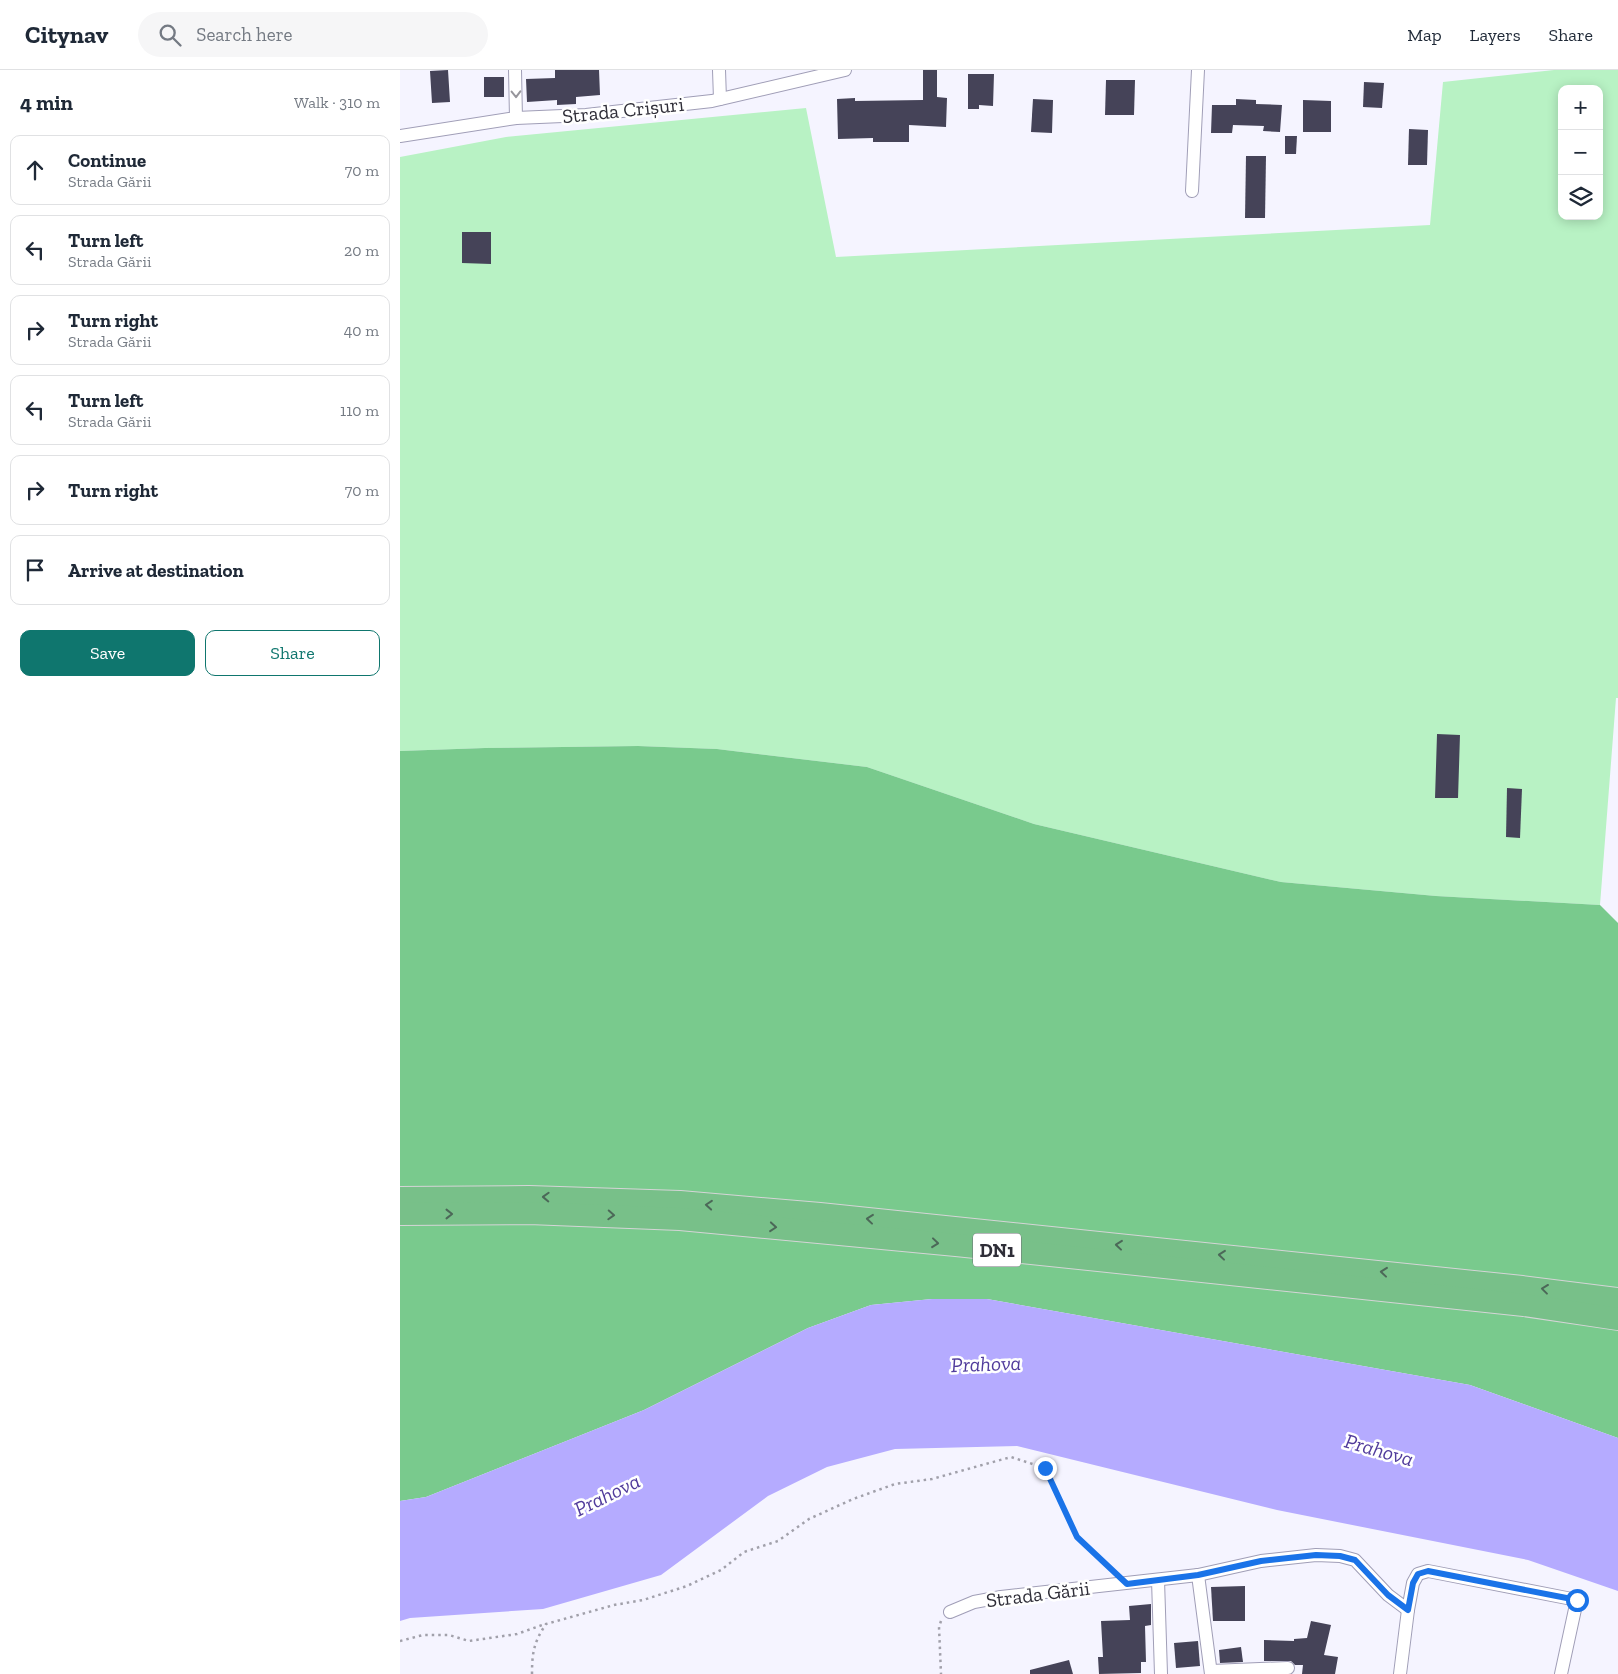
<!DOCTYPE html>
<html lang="en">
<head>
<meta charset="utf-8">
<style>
	:root { --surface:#fff; --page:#f6f6f7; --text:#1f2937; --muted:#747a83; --line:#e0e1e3; --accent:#0f766e }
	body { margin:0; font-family:"Zilla Slab",serif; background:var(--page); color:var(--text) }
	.controls { position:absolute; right:15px; top:15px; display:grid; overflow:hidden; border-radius:10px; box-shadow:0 2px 12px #0003 }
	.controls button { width:45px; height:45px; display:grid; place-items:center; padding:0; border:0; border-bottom:1px solid var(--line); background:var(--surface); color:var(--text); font:25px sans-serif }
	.stop { position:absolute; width:15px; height:15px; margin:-11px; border:4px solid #1a73e8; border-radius:50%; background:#fff }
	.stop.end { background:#1a73e8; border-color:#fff; box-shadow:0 1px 5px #0008 }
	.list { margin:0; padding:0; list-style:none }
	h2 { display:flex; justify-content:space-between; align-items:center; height:65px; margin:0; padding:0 20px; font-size:21px }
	h2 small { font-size:16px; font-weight:400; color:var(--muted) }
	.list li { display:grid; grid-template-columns:32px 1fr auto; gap:15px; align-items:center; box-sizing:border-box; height:70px; margin:0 10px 10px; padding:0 10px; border:1px solid var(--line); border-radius:10px }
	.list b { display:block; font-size:19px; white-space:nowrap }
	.list p { margin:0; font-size:16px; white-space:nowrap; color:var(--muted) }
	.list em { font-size:16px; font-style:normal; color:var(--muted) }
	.actions { display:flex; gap:10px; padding:15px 20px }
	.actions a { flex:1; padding:11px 0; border:1px solid var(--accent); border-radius:10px; text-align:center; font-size:18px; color:var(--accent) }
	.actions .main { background:var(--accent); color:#fff }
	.icon { flex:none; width:28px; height:28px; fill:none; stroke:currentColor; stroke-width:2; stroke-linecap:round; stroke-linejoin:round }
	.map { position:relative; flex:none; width:1218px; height:1604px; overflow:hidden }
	header { display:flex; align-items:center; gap:30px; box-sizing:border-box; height:70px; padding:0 25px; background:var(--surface); border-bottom:1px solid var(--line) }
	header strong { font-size:24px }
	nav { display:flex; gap:28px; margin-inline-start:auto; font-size:18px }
	.search { width:350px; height:45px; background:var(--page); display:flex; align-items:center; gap:12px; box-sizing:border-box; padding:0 18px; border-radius:28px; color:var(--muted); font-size:19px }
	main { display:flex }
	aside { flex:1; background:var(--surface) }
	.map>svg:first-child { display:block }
</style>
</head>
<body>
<header>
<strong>Citynav</strong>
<div class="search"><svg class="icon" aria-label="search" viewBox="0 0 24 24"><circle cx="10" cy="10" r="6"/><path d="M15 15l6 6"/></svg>Search here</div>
<nav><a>Map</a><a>Layers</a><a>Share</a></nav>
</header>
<main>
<aside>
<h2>4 min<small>Walk · 310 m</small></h2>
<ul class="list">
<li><svg class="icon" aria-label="ahead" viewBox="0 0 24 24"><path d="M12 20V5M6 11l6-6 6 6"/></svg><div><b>Continue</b><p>Strada Gării</p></div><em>70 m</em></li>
<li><svg class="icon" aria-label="left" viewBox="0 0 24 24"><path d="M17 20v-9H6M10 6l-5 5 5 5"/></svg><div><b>Turn left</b><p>Strada Gării</p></div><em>20 m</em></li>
<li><svg class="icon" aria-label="right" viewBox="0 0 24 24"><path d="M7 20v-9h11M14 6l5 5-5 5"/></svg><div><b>Turn right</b><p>Strada Gării</p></div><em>40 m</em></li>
<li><svg class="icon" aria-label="left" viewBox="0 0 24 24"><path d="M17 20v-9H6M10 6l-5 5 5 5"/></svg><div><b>Turn left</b><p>Strada Gării</p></div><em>110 m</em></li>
<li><svg class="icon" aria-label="right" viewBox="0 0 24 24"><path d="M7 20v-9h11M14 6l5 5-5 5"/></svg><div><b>Turn right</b></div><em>70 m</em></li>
<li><svg class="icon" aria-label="arrive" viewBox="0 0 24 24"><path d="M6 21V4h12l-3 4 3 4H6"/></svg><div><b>Arrive at destination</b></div></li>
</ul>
<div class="actions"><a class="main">Save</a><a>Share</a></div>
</aside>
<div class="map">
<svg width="1218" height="1604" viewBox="0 0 1218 1604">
	<rect width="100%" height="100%" fill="#f5f4ff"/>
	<path fill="#b8f2c4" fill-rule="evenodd" d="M1154 0H1218V628H1216L1200 835 1036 826 881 812 634 754 467 697 317 679 238 676 85 678 0 681V87L106 67 406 38 436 187 1030 155 1043 12ZM1162 19H1199V146H1162Z"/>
	<polygon fill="#79ca8d" points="238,676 317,679 467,697 634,754 881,812 1036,826 1200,835 1218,853 1218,1368 1070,1315 587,1229 532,1229 471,1235 408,1258 244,1340 26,1427 0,1431 0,681 85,678"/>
	<polygon fill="#b5abff" points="532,1229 587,1229 1070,1315 1218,1368 1218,1521 1128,1490 877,1440 617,1376 495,1379 427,1397 368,1426 261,1505 143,1539 10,1548 0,1551 0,1431 26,1427 244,1340 408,1258 471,1235"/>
	<g fill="#454358">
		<polygon points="48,0 50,32 32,33 30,1"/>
		<polygon points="155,0 199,0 200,25 176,27 176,34 157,35 157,30 127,32 126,9 155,8"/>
		<polygon points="523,0 537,0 537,27 547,28 546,57 509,55 509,72 473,72 473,68 438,69 437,29 455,28 455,31 523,30"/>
		<polygon points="568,4 594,4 593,36 579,35 579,39 568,39"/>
		<rect x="84" y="7" width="20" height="20"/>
		<polygon points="706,10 735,10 734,45 705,45"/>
		<polygon points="964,12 984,13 982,38 963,37"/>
		<polygon points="633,29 653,30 652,63 631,62"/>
		<polygon points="836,29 856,30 856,34 882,35 880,62 863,61 864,56 833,55 832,63 811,63 812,35 836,35"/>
		<polygon points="903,30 931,31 931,62 903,62"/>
		<polygon points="1009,59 1028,60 1027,95 1008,95"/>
		<polygon points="885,66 897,66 896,84 885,84"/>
		<polygon points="846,86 866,86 865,148 845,148"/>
		<polygon points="62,162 91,162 91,194 62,193"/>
		<polygon points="1037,664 1060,665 1058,728 1035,728"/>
		<polygon points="1107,718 1122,719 1120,768 1106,767"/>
		<polygon points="845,1516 845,1551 813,1551 811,1517"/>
		<polygon points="751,1534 751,1555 745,1556 746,1592 741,1592 741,1603 699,1604 698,1587 703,1587 701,1551 730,1550 729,1536"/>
		<polygon points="911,1551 931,1555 924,1585 938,1587 935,1604 902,1604 903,1595 895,1595 891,1591 864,1591 864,1570 894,1571 894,1569 907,1568"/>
		<polygon points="798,1571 800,1596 776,1598 774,1573"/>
		<polygon points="841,1577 843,1592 820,1593 819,1580"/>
		<polygon points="669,1590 673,1604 630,1604 630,1600"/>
	</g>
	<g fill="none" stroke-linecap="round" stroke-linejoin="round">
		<defs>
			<g id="street">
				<polyline points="115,0 116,48"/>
				<polyline points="319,0 320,29"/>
				<polyline points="0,66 116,48 186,45 312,31 445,0"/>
				<polyline points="792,121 798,0"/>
				<polyline points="798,1505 811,1604"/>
				<polyline points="758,1510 761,1604"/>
				<polyline points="550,1542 574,1532 601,1527 798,1505 861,1491 916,1485 940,1486 955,1490 988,1525 1008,1540 1013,1513 1018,1504 1028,1501 1177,1530 1161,1604"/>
				<polyline points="811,1601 888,1598"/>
				<polyline points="1000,1604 1008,1540"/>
			</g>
			<g id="highway">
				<polyline points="0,1128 129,1127 280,1132 420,1144 1122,1217 1218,1229"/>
				<polyline points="0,1144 129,1143 280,1149 556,1175 1124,1235 1218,1249"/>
			</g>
		</defs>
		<use href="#street" stroke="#a09eb7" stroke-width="14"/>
		<use href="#highway" stroke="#d5d5d7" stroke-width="24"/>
		<g stroke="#a1a0aa" stroke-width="2.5" stroke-dasharray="2.5 4" stroke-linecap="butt">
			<polyline points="541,1551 539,1557 541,1604"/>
			<polyline points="0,1571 23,1565 49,1565 69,1571 117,1564 145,1554"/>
			<path d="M132 1604C132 1582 134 1572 146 1554L214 1535 243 1530 287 1516 321 1500 344 1482 378 1471 409 1449 453 1429 495 1414 532 1409 611 1387 645 1398 677 1467 713 1501"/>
		</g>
		<use href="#street" stroke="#fff" stroke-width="12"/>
		<use href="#highway" stroke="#78c089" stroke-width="22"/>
	</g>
	<defs><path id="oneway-chevron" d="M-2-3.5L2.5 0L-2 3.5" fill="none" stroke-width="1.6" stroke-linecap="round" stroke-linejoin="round" transform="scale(1.25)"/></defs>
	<use stroke="#97969c" href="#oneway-chevron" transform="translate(116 24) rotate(89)"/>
	<g stroke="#4c6858">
		<use href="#oneway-chevron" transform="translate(146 1127) rotate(-178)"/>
		<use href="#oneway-chevron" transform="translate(309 1135) rotate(-175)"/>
		<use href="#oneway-chevron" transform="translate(49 1144)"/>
		<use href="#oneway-chevron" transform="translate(211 1145) rotate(3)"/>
		<use href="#oneway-chevron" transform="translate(470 1149) rotate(-174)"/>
		<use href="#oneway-chevron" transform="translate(373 1157) rotate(5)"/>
		<use href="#oneway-chevron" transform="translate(535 1173) rotate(6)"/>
		<use href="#oneway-chevron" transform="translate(719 1175) rotate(-174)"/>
		<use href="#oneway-chevron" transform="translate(822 1185) rotate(-174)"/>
		<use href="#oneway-chevron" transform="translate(984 1202) rotate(-174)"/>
		<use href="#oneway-chevron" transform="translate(1145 1219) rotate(-173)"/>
	</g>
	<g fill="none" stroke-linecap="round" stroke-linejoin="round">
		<polyline stroke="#1a73e8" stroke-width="6" points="645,1398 677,1467 727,1514 798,1505 861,1491 916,1485 940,1486 955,1490 988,1525 1008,1540 1013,1513 1018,1504 1028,1501 1177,1530"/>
	</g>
	<g text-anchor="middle" stroke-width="5" stroke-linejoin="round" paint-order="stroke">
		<rect fill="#fff" stroke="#6d6d74" stroke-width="1" x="573" y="1163.5" width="48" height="33" rx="4"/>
		<g font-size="19" font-weight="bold" fill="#2f2e38">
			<text x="597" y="1187">DN1</text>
		</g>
		<g font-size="20" fill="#2f2e38" stroke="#fff">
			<text transform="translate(223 40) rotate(-6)" y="7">Strada Crișuri</text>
			<text transform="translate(638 1524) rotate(-7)" y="7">Strada Gării</text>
		</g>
		<g font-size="21" font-style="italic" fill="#513c9c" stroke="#fff">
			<text transform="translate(586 1294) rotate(-2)" y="7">Prahova</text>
			<text transform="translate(979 1380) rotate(16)" y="7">Prahova</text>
			<text transform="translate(207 1425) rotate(-26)" y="7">Prahova</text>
		</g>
	</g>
</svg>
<div class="controls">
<button>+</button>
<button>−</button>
<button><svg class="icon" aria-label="layers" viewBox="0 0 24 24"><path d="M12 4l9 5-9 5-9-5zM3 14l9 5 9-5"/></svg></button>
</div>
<div class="stop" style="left:1177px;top:1530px"></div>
<div class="stop end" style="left:645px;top:1398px"></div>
</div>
</main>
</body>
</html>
